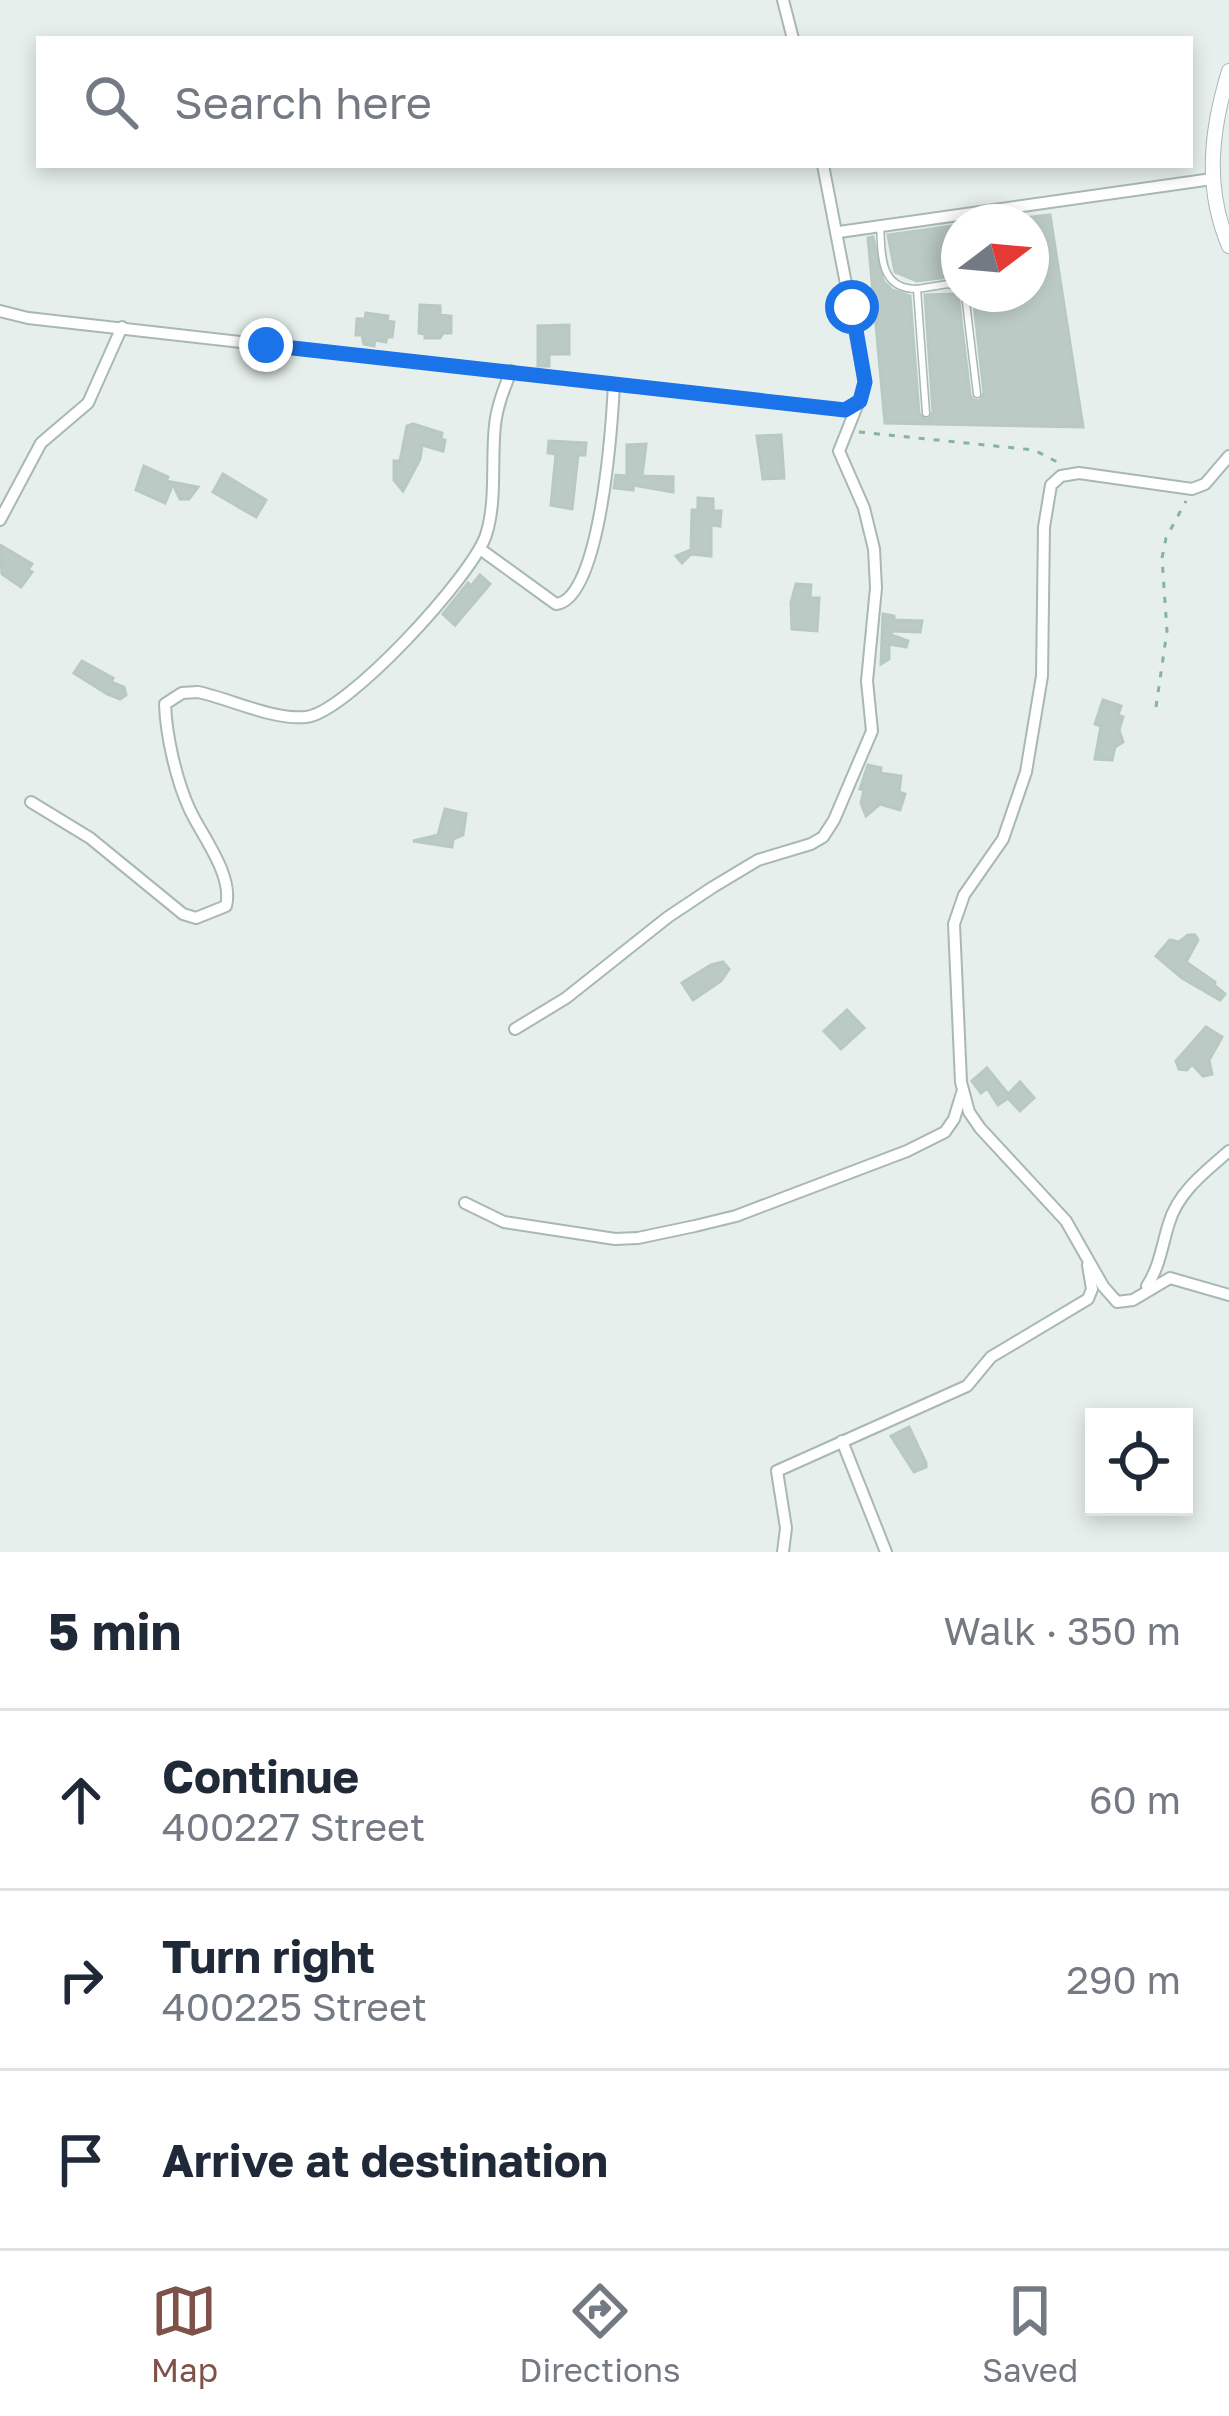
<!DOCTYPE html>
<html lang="en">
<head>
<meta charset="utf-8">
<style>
	:root { --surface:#fff; --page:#f2f2f3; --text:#1f2937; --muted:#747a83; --line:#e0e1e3; --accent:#7f5249 }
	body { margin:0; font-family:"Golos Text",sans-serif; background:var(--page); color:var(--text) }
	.controls { position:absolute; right:36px; bottom:36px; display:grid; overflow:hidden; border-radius:0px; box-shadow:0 6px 18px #0003 }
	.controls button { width:108px; height:108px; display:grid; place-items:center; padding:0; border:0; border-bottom:3px solid var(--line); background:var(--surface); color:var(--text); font:60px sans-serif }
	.compass { position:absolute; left:941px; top:204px; width:108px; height:108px; border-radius:50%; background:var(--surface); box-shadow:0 6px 18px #0003; rotate:74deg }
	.stop { position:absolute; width:36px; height:36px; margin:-27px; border:9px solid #1a73e8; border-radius:50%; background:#fff }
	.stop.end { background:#1a73e8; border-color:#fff; box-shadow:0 3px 12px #0008 }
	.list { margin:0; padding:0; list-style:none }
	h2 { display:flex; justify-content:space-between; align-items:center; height:156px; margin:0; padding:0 48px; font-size:51px }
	h2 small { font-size:39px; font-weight:400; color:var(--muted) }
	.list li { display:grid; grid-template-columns:78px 1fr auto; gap:36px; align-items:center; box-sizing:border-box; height:180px; padding:0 48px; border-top:3px solid var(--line) }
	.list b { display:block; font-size:45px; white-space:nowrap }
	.list p { margin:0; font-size:39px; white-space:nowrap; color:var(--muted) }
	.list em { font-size:39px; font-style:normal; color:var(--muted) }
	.icon { flex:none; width:66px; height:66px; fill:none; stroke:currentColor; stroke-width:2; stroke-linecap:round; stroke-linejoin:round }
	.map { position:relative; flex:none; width:1229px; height:1552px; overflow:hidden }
	.search { position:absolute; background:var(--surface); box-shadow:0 6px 18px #0003; left:36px; right:36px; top:36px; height:132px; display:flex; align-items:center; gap:30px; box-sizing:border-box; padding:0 42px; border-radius:0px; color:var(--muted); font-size:45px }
	.sheet { height:696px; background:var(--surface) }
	nav { display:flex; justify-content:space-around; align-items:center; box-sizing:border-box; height:168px; border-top:3px solid var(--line); background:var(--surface); font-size:33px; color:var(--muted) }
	nav a { display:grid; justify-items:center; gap:6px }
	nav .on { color:var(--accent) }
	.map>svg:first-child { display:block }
</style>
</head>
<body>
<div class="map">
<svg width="1229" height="1552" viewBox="0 0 1229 1552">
	<rect width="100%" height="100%" fill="#e6efeb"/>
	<g fill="#bbcac4" stroke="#b8c9c2" stroke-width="3">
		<polygon points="1050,215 1083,427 885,423 868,238 873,237 883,281 892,290 910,296 919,414 928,420 933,412 925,295 958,294 970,395 973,400 980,401 984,393 973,294 1031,294 1031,217"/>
		<polygon points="959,225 959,279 948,277 917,281 895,272 888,235"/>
		<polygon points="420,305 440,306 440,315 451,316 451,333 443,333 440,338 425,338 425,334 419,333"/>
		<polygon points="366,313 388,316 387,321 394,322 392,337 387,337 386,342 375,340 374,346 364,344 362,335 356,335 357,319 365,319"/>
		<polygon points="569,325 569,354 549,354 549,366 538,366 538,326"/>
		<polygon points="413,424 442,433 441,439 445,440 443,451 422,445 420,459 403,491 394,480 394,461 400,461 407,426"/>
		<polygon points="781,435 784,478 763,479 757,436"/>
		<polygon points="549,441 586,443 585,455 578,455 572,509 551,505 556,454 548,453"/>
		<polygon points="646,444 642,476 673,477 673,492 633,485 633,490 614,488 616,475 627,476 627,445"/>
		<polygon points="144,466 168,477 166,481 198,487 189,499 180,499 173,484 165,503 136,490"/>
		<polygon points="223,474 266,500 256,517 213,492"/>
		<polygon points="698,498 713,499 713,511 721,511 720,526 711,525 711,556 691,554 682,563 676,556 691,550 692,510 698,510"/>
		<polygon points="0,545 32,564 28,570 32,572 21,587 2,574"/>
		<polygon points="480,575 490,584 455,625 443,614 468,583 471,586"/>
		<polygon points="796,584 811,585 810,598 819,598 817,631 792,629 791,603"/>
		<polygon points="883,614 894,616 894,620 922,621 920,632 892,631 891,635 908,641 906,647 889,644 889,659 881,664"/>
		<polygon points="82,661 113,678 111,682 124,687 126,695 120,699 107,694 74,673"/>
		<polygon points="1103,700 1121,706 1118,715 1123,717 1119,730 1123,742 1115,747 1112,760 1095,759 1101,726 1095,724"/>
		<polygon points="868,765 881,768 880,773 901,776 899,792 905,794 900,810 880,804 866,816 861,803 864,790 860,789"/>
		<polygon points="445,809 466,814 463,835 453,839 452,847 413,841 438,835"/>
		<polygon points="1188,935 1195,935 1198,940 1186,962 1215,982 1214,985 1225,994 1220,1000 1182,978 1156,956 1170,940 1179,942"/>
		<polygon points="723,962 729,969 721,981 693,1000 682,983 711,965"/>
		<polygon points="847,1010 864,1028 841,1049 824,1031"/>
		<polygon points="1206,1027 1222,1037 1209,1060 1212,1074 1203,1076 1192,1064 1187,1070 1179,1069 1176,1061"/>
		<polygon points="987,1068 1008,1094 1020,1082 1034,1098 1020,1111 1008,1098 998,1105 987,1088 981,1093 972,1081"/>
		<polygon points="909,1427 926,1463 926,1467 914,1472 891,1436"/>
	</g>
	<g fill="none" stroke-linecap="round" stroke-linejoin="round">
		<defs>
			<g id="service">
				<path d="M880 226C882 255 879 289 917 289L926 413"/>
				<polyline points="917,289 948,284 959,287"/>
				<polyline points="965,294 977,394"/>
			</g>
			<g id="minor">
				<polyline points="783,0 793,39"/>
				<polyline points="839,232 1212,179"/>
				<polyline points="0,311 28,318 845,410 860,401 865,382 823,165"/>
				<polyline points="1229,456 1205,484 1192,489 1079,473 1061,476 1051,485 1044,527 1042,676 1026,772 1003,839 964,895 954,924 961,1082 969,1112 980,1128 1066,1221 1103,1286 1117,1302 1133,1300 1170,1278 1229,1295"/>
				<polyline points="0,520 41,443 88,403 122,327"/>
				<path d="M480 549 556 604C601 600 612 423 614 384"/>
				<path d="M31 802 90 838 183 914 196 918 226 906C234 875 201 835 189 808 176 779 166 735 165 704L182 693 198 692C231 699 272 720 306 717 347 713 473 575 486 535 497 500 491 461 495 425 497 406 504 389 511 371"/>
				<polyline points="515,1029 566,998 668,917 713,887 758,860 811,844 823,837 834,820 872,731 867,681 876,588 874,549 864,508 839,451 857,406"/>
				<polyline points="465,1203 504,1222 615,1239 638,1238 695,1226 736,1216 907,1151 945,1132 954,1119 962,1093"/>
				<path d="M1147 1286C1160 1266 1162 1245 1169 1223 1178 1192 1206 1171 1229 1151"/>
				<polyline points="842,1441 886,1552"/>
				<polyline points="783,1552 786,1528 777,1471 967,1386 991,1357 1088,1299 1092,1289 1088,1265"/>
			</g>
			<path id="tertiary" d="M1229 71C1211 130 1204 187 1229 246"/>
		</defs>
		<use href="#service" stroke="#a8b8b2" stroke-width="9"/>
		<use href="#minor" stroke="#a8b8b2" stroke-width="14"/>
		<use href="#tertiary" stroke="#a8b8b2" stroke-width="16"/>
		<g stroke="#86b3a5" stroke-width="3" stroke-dasharray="6 9" stroke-linecap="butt">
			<polyline points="859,432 1034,450 1061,464"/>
			<polyline points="1156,707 1167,631 1162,558 1166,538 1186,501"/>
		</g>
		<use href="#service" stroke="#fff" stroke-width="6"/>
		<use href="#minor" stroke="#fff" stroke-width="10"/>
		<use href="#tertiary" stroke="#fff" stroke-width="14"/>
	</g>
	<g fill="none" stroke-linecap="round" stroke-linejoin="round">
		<polyline stroke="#1a73e8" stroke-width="15" points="266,345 845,410 860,401 865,382 852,307"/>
	</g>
</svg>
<div class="controls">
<button><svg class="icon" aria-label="locate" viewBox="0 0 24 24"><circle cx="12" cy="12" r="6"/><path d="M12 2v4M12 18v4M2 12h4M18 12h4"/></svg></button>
</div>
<svg class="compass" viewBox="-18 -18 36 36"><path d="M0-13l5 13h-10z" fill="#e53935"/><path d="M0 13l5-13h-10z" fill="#747a83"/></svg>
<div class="stop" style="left:852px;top:307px"></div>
<div class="stop end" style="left:266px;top:345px"></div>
<div class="search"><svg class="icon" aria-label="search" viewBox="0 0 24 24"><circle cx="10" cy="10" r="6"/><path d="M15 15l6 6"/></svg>Search here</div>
</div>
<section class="sheet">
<h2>5 min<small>Walk · 350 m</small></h2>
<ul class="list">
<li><svg class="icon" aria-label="ahead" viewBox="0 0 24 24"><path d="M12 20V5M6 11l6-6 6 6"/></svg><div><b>Continue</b><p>400227 Street</p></div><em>60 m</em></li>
<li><svg class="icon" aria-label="right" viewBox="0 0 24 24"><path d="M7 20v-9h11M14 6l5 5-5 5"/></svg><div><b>Turn right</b><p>400225 Street</p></div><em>290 m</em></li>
<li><svg class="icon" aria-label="arrive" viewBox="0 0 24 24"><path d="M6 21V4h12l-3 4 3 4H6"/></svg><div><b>Arrive at destination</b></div></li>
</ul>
</section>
<nav>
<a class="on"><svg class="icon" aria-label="map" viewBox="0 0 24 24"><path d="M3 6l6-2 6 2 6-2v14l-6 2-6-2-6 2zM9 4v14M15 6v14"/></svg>Map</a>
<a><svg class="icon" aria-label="directions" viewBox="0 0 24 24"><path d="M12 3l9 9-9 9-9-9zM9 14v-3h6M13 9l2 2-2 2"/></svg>Directions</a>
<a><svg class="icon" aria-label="saved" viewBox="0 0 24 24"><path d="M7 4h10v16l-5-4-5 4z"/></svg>Saved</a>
</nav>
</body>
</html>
